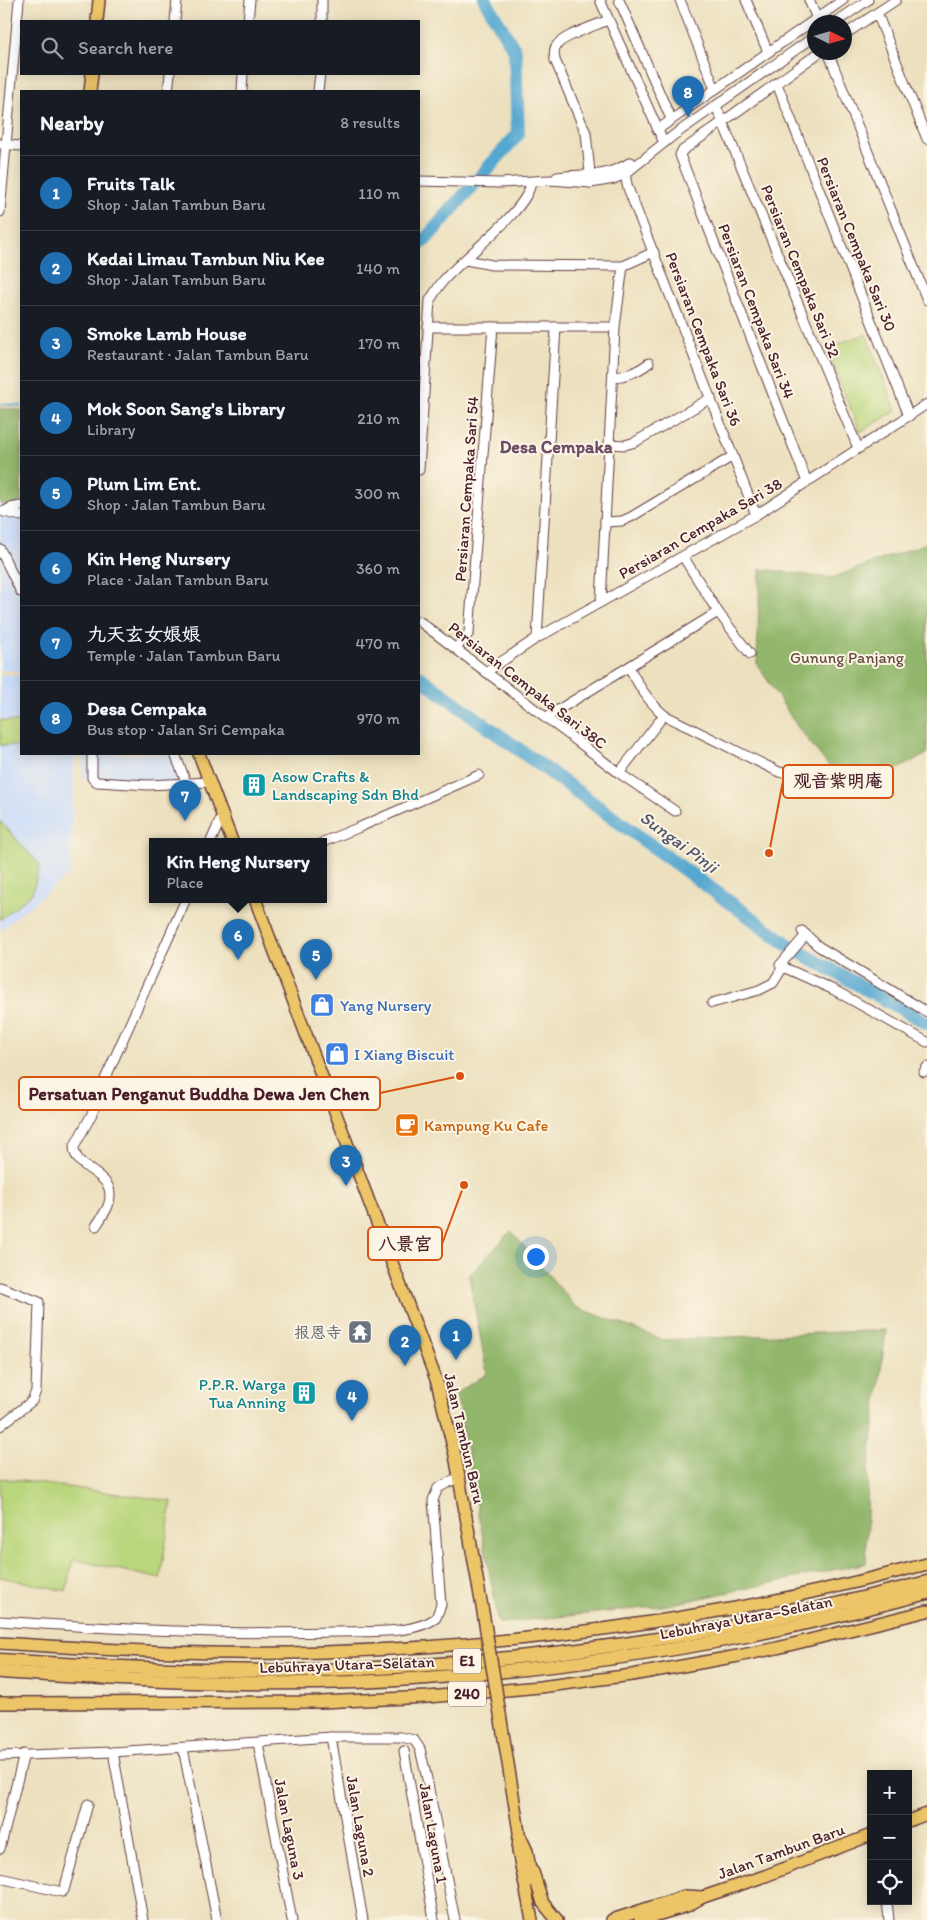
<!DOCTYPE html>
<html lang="en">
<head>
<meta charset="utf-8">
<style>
	:root { --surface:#171b24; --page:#242831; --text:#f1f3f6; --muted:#9ea1a6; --line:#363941; --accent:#1f6fb2 }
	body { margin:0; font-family:Itim,"LXGW WenKai TC",sans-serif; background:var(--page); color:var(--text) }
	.controls { position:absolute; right:15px; bottom:15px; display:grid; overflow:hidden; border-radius:0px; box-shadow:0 2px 12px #0003 }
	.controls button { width:45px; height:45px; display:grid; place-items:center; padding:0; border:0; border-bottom:1px solid var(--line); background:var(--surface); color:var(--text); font:25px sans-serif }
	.compass { position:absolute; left:807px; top:15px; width:45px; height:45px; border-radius:50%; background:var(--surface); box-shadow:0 2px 12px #0003; rotate:95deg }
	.you { position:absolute; left:535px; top:1256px; width:18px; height:18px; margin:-12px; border:4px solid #fff; border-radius:50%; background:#1a73e8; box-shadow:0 0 0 8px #1a73e833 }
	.badge { display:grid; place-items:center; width:32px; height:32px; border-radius:50%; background:var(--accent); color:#fff; font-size:16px; font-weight:700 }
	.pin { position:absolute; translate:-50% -41px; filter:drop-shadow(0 1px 2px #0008) }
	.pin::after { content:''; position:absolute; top:26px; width:18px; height:15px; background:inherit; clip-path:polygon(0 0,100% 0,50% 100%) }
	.popup { position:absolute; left:149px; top:838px; width:178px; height:65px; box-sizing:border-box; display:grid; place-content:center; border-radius:0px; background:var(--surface); filter:drop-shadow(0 1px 4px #0005); font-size:16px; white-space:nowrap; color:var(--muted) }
	.popup b { font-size:19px; color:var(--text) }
	.popup::after { content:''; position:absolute; left:50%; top:100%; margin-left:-10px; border:10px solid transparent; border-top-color:var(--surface) }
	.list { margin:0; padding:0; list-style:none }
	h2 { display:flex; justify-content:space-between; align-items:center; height:65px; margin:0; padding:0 20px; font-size:21px }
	h2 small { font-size:16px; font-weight:400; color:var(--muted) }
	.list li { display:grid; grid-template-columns:32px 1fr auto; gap:15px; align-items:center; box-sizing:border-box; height:75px; padding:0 20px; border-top:1px solid var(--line) }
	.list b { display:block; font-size:19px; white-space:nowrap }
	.list p { margin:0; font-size:16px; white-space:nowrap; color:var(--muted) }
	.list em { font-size:16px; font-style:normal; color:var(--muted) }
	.icon { flex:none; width:28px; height:28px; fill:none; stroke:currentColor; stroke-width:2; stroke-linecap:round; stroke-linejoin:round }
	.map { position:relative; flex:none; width:927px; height:1920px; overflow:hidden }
	.search { position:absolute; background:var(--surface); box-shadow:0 2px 12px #0003; left:20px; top:20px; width:400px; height:55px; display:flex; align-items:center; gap:12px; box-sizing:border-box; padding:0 18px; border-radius:0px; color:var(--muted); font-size:19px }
	.panel { position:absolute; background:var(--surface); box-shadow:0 2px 12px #0003; left:20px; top:90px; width:400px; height:665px; border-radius:0px }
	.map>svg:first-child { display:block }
</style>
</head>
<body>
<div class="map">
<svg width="927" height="1920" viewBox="0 0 927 1920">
	<rect width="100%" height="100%" fill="#fcf5e5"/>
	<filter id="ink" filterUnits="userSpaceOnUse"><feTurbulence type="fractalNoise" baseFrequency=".02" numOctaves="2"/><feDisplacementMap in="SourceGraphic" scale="10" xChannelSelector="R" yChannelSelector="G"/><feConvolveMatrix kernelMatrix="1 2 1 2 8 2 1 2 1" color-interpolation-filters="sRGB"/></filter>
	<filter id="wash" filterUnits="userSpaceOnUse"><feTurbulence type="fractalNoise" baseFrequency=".0096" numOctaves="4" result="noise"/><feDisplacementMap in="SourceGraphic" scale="20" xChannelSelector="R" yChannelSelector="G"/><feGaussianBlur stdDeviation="1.12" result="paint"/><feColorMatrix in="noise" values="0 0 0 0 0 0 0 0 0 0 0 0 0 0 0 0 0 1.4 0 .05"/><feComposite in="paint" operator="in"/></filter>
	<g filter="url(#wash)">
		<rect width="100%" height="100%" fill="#ece0be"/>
		<g fill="#cbdcf9">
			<polygon points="21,502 21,671 0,670 0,504 10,505"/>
			<polygon points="0,674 21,676 21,754 75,754 70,874 0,930"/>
			<polygon points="83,754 176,754 189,784 83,780"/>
		</g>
		<g fill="#b9d67c" stroke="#827a54">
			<polygon points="866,334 896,411 860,432 826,348"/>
			<polygon points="0,720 20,722 18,746 0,745"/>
			<polygon points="0,821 40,865 32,893 0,920"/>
			<polygon points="0,1478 172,1501 160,1579 73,1559 66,1591 0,1577"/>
		</g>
		<g fill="#92b76c" stroke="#6e6b4c">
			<polygon points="0,408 21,410 21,502 10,505 0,504"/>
			<polygon points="927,543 927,754 850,793 797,726 757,664 760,569 831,578"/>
			<polygon points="511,1231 576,1307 664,1340 886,1330 868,1473 866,1563 663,1606 499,1623 456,1393 487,1374 469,1276"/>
		</g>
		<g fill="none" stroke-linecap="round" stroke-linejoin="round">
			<polyline stroke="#55a7d0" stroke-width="2.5" points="0,404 21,406"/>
			<g stroke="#55a7d0" stroke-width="14">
				<polyline points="419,244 424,241 518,134 515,51 485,0"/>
				<polyline points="419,677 794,949 927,1023"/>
			</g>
		</g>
	</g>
	<g filter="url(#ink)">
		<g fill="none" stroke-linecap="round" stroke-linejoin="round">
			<defs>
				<g id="minor">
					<polyline points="322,0 322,21"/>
					<polyline points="600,0 664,143"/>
					<polyline points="619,0 671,119"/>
					<polyline points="680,0 715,89"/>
					<polyline points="746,0 768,52"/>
					<polyline points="809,0 817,19"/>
					<polyline points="877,13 927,139"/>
					<polyline points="175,21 177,0"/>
					<polyline points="248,21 250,0"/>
					<polyline points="836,22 868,0"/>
					<polyline points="844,35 896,0"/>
					<polyline points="828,52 927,300"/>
					<polyline points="777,84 909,416"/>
					<polyline points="168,91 170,74"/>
					<polyline points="242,91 243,74"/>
					<polyline points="318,91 320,74"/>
					<polyline points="716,106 858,448"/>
					<polyline points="657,130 843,0"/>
					<polyline points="0,144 21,146"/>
					<path d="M631 162C624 171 625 177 628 188L756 515"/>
					<path d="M557 177C585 173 603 179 629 163"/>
					<polyline points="419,181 500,183 550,180 591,183 614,179 625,174 674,135 814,37"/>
					<path d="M591 183 586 133 555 60C554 55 553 49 557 45 563 36 597 25 608 20"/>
					<polyline points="0,212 19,0"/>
					<polyline points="466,260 492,265 623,266 654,252"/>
					<polyline points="428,327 615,327"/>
					<path d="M613 377C628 376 637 372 649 363"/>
					<polyline points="609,444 625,445 635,442 711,398"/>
					<path d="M419 470 430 300C434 294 438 287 443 281 462 258 529 210 531 182"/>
					<polyline points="807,482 680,155 682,151 820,52"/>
					<polyline points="0,511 21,516"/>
					<polyline points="5,511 10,508 21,506"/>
					<polyline points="605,522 622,521 631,517 733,456"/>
					<polyline points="0,549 21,592"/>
					<polyline points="684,558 718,612 750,654"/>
					<polyline points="601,602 615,327 623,266"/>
					<polyline points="419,621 619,773 675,811"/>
					<polyline points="537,638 556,327"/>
					<polyline points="456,648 469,633 493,327"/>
					<path d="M629 667C639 686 648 701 664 715L779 772 789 774"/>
					<polyline points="486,672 537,638 756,515 927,404"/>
					<polyline points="545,718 718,612"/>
					<polyline points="92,754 92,778 97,782 148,785 210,782"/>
					<polyline points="175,754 186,782"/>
					<polyline points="619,773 664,715"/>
					<polyline points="211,841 222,816"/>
					<polyline points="323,842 360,827 479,775"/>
					<polyline points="802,931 818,946 927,1012"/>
					<polyline points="783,967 834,990 927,1042"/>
					<polyline points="712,1003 759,990 773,983 783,967 780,965 806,935"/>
					<polyline points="924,1072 927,1067"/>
					<path d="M96 1226C100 1220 105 1213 108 1206 120 1171 75 1174 74 1147L93 1112 97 1097 186 899"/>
					<polyline points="0,1287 39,1302 36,1391 32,1401 0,1426"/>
					<path d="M0 1621C112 1629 224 1635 336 1632 365 1631 413 1635 436 1618L441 1605 433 1500 438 1488 459 1477"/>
					<polyline points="331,1737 363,1920"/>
					<polyline points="258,1743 292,1920"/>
					<polyline points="183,1748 217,1920"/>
					<polyline points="404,1751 434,1920"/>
					<polyline points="113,1752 143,1920"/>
					<polyline points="0,1756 113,1752 331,1737 401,1737 414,1740 420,1749 427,1779 455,1920"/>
					<polyline points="0,1849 24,1754"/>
					<polyline points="0,1878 62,1892 64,1890 88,1804"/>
					<polyline points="887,1901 889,1920"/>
				</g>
				<g id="major">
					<polyline points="97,21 99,0"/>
					<polyline points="90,91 92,74"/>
					<polyline points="199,754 232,841"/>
					<polyline points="255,899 437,1382 455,1455 484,1618"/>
					<path d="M0 1643C108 1650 216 1656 324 1652 459 1648 597 1633 730 1609 796 1597 862 1581 927 1564"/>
					<polyline points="0,1703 321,1702 428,1697 540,1687 632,1675 738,1656 777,1648 927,1611"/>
					<polyline points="500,1714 519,1832 518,1851 532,1920"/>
					<polyline points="908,1821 927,1814"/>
					<polyline points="520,1836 527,1851 532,1881"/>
					<polyline points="533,1872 543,1903 557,1920"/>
					<polyline points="612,1920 685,1896 703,1897"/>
					<polyline points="640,1920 687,1906 703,1897 765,1876 871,1835"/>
				</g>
				<g id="highway">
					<path d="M0 1660C108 1667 216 1673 324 1670 461 1666 599 1651 735 1626 799 1614 863 1598 927 1582"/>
					<path d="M0 1672C142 1681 285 1689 427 1678 530 1670 633 1658 735 1638 799 1626 863 1610 927 1593"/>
				</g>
			</defs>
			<use href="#minor" stroke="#623c41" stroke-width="11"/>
			<use href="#major" stroke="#623c41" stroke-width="14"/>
			<use href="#highway" stroke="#623c41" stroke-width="15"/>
			<use href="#minor" stroke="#fff" stroke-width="9"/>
			<use href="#major" stroke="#edc569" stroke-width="11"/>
			<use href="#highway" stroke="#edc569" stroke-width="12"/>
			<defs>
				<polyline id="major-bridge" points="484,1618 500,1714"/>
			</defs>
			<use href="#major-bridge" stroke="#623c41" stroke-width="14" stroke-linecap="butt"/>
			<use href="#major-bridge" stroke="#edc569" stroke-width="11"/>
		</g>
	</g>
	<defs>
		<symbol id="building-square" viewBox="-11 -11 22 22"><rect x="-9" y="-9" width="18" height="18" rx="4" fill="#0f9aa8" stroke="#fcf5e5"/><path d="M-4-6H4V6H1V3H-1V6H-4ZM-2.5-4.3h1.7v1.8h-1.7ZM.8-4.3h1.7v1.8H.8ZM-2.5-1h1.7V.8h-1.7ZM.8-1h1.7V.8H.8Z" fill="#fff"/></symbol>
		<symbol id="shop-square" viewBox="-11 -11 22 22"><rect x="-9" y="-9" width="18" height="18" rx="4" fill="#3f7fe0" stroke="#fcf5e5"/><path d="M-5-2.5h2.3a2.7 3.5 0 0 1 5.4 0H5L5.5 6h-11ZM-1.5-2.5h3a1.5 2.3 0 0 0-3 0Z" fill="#fff"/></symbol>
		<symbol id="cafe-square" viewBox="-11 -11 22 22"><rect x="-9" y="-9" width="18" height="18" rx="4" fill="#e8710a" stroke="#fcf5e5"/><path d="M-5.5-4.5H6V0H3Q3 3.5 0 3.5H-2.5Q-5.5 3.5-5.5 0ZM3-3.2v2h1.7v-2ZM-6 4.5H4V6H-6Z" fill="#fff"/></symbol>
		<symbol id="temple-square" viewBox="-11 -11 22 22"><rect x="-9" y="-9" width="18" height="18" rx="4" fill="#6b7280" stroke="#fcf5e5"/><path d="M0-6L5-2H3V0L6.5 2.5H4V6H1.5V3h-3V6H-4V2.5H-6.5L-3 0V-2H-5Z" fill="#fff"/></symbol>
	</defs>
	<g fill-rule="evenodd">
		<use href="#building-square" x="240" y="771" width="28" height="28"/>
		<use href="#shop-square" x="308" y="991" width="28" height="28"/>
		<use href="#shop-square" x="323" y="1040" width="28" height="28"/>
		<use href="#cafe-square" x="393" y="1111" width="28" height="28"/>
		<use href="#temple-square" x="346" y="1318" width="28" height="28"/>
		<use href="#building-square" x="290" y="1379" width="28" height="28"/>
	</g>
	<g text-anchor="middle" stroke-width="4" stroke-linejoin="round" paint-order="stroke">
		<g fill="#fcf5e5" stroke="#7f5f63" stroke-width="1">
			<rect x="453" y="1648.5" width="28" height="25" rx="4"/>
			<rect x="448" y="1681.5" width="38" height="25" rx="4"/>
		</g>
		<g font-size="15" font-weight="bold" fill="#4a1f2b">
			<text x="467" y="1666">E1</text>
			<text x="467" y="1699">240</text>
		</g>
		<g font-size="16" fill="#4a1f2b" stroke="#fcf5e5">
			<text transform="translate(857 244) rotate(68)" y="6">Persiaran Cempaka Sari 30</text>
			<text transform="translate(801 271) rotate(68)" y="6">Persiaran Cempaka Sari 32</text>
			<text transform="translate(757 311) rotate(69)" y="6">Persiaran Cempaka Sari 34</text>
			<text transform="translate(704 339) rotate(69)" y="6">Persiaran Cempaka Sari 36</text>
			<text transform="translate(466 489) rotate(-86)" y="6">Persiaran Cempaka Sari 54</text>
			<text transform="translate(700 528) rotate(-30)" y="6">Persiaran Cempaka Sari 38</text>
			<text transform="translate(528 685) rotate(38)" y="6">Persiaran Cempaka Sari 38C</text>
			<text transform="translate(465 1438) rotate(77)" y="6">Jalan Tambun Baru</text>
			<text transform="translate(746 1617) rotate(-11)" y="6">Lebuhraya Utara–Selatan</text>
			<text transform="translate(347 1664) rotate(-2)" y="6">Lebuhraya Utara–Selatan</text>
			<text transform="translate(361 1826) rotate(80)" y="6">Jalan Laguna 2</text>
			<text transform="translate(290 1829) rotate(79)" y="6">Jalan Laguna 3</text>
			<text transform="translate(434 1833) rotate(80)" y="6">Jalan Laguna 1</text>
			<text transform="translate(781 1851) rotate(-20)" y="6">Jalan Tambun Baru</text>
		</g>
		<g font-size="16" fill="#664d3f" stroke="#fcf5e5">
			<text x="847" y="663">Gunung Panjang</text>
		</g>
		<g font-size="16" fill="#0d838f" stroke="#fcf5e5" text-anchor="start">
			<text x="272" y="782">Asow Crafts &amp;<tspan x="272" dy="18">Landscaping Sdn Bhd</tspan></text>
			<text x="286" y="1390" text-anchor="end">P.P.R. Warga<tspan x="286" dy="18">Tua Anning</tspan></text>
		</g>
		<g font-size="16" fill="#366cbe" stroke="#fcf5e5" text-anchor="start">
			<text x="340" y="1011">Yang Nursery</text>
			<text x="354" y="1060">I Xiang Biscuit</text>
		</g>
		<g font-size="16" fill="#c56008" stroke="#fcf5e5" text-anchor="start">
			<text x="424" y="1131">Kampung Ku Cafe</text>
		</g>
		<g font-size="16" fill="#5b616d" stroke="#fcf5e5" text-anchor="end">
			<text x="342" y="1338">报恩寺</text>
		</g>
		<g font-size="18" font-weight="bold" fill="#6e4f6a" stroke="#fcf5e5">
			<text x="556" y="453">Desa Cempaka</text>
		</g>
		<g font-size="18" font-style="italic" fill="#4e556d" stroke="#fcf5e5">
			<text transform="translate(679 842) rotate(36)" y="6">Sungai Pinji</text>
		</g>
	</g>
	<path fill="none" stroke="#d8530f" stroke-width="2" d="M769 853L783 781M460 1076L380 1093M464 1185L442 1244"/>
	<g fill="#d8530f" stroke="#fcf5e5" stroke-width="2">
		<circle cx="769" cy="853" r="5"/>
		<circle cx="460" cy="1076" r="5"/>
		<circle cx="464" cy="1185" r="5"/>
	</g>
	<g fill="#fcf5e5" stroke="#d8530f" stroke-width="2">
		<rect x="783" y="765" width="110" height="33" rx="5"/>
		<rect x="19" y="1077" width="361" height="33" rx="5"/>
		<rect x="368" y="1227" width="74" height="33" rx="5"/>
	</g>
	<g font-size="18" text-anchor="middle" font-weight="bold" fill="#4a1f2b">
		<text x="838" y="787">观音紫明庵</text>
		<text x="199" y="1100">Persatuan Penganut Buddha Dewa Jen Chen</text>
		<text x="405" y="1250">八景宫</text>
	</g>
</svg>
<div class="controls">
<button>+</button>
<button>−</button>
<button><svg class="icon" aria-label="locate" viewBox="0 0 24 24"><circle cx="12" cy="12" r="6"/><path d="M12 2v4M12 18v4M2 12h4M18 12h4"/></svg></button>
</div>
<svg class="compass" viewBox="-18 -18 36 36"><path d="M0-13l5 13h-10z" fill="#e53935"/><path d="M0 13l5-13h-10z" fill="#9ea1a6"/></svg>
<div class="you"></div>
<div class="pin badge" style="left:456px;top:1360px">1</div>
<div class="pin badge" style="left:405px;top:1366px">2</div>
<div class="pin badge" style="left:346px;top:1186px">3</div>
<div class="pin badge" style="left:352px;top:1421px">4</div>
<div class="pin badge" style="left:316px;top:980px">5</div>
<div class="pin badge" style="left:238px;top:960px">6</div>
<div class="popup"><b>Kin Heng Nursery</b>Place</div>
<div class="pin badge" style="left:185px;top:821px">7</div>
<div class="pin badge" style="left:688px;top:117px">8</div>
<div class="search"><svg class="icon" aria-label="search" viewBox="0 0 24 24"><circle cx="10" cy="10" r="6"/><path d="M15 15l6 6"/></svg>Search here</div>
<section class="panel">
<h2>Nearby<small>8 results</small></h2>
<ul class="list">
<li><span class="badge">1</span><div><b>Fruits Talk</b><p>Shop · Jalan Tambun Baru</p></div><em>110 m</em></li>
<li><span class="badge">2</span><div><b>Kedai Limau Tambun Niu Kee</b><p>Shop · Jalan Tambun Baru</p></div><em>140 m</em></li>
<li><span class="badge">3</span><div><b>Smoke Lamb House</b><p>Restaurant · Jalan Tambun Baru</p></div><em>170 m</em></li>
<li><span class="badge">4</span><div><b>Mok Soon Sang's Library</b><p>Library</p></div><em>210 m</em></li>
<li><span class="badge">5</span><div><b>Plum Lim Ent.</b><p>Shop · Jalan Tambun Baru</p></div><em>300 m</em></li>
<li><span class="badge">6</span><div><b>Kin Heng Nursery</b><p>Place · Jalan Tambun Baru</p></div><em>360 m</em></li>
<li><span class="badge">7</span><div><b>九天玄女娘娘</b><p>Temple · Jalan Tambun Baru</p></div><em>470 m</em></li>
<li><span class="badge">8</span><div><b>Desa Cempaka</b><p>Bus stop · Jalan Sri Cempaka</p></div><em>970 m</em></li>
</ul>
</section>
</div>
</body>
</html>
